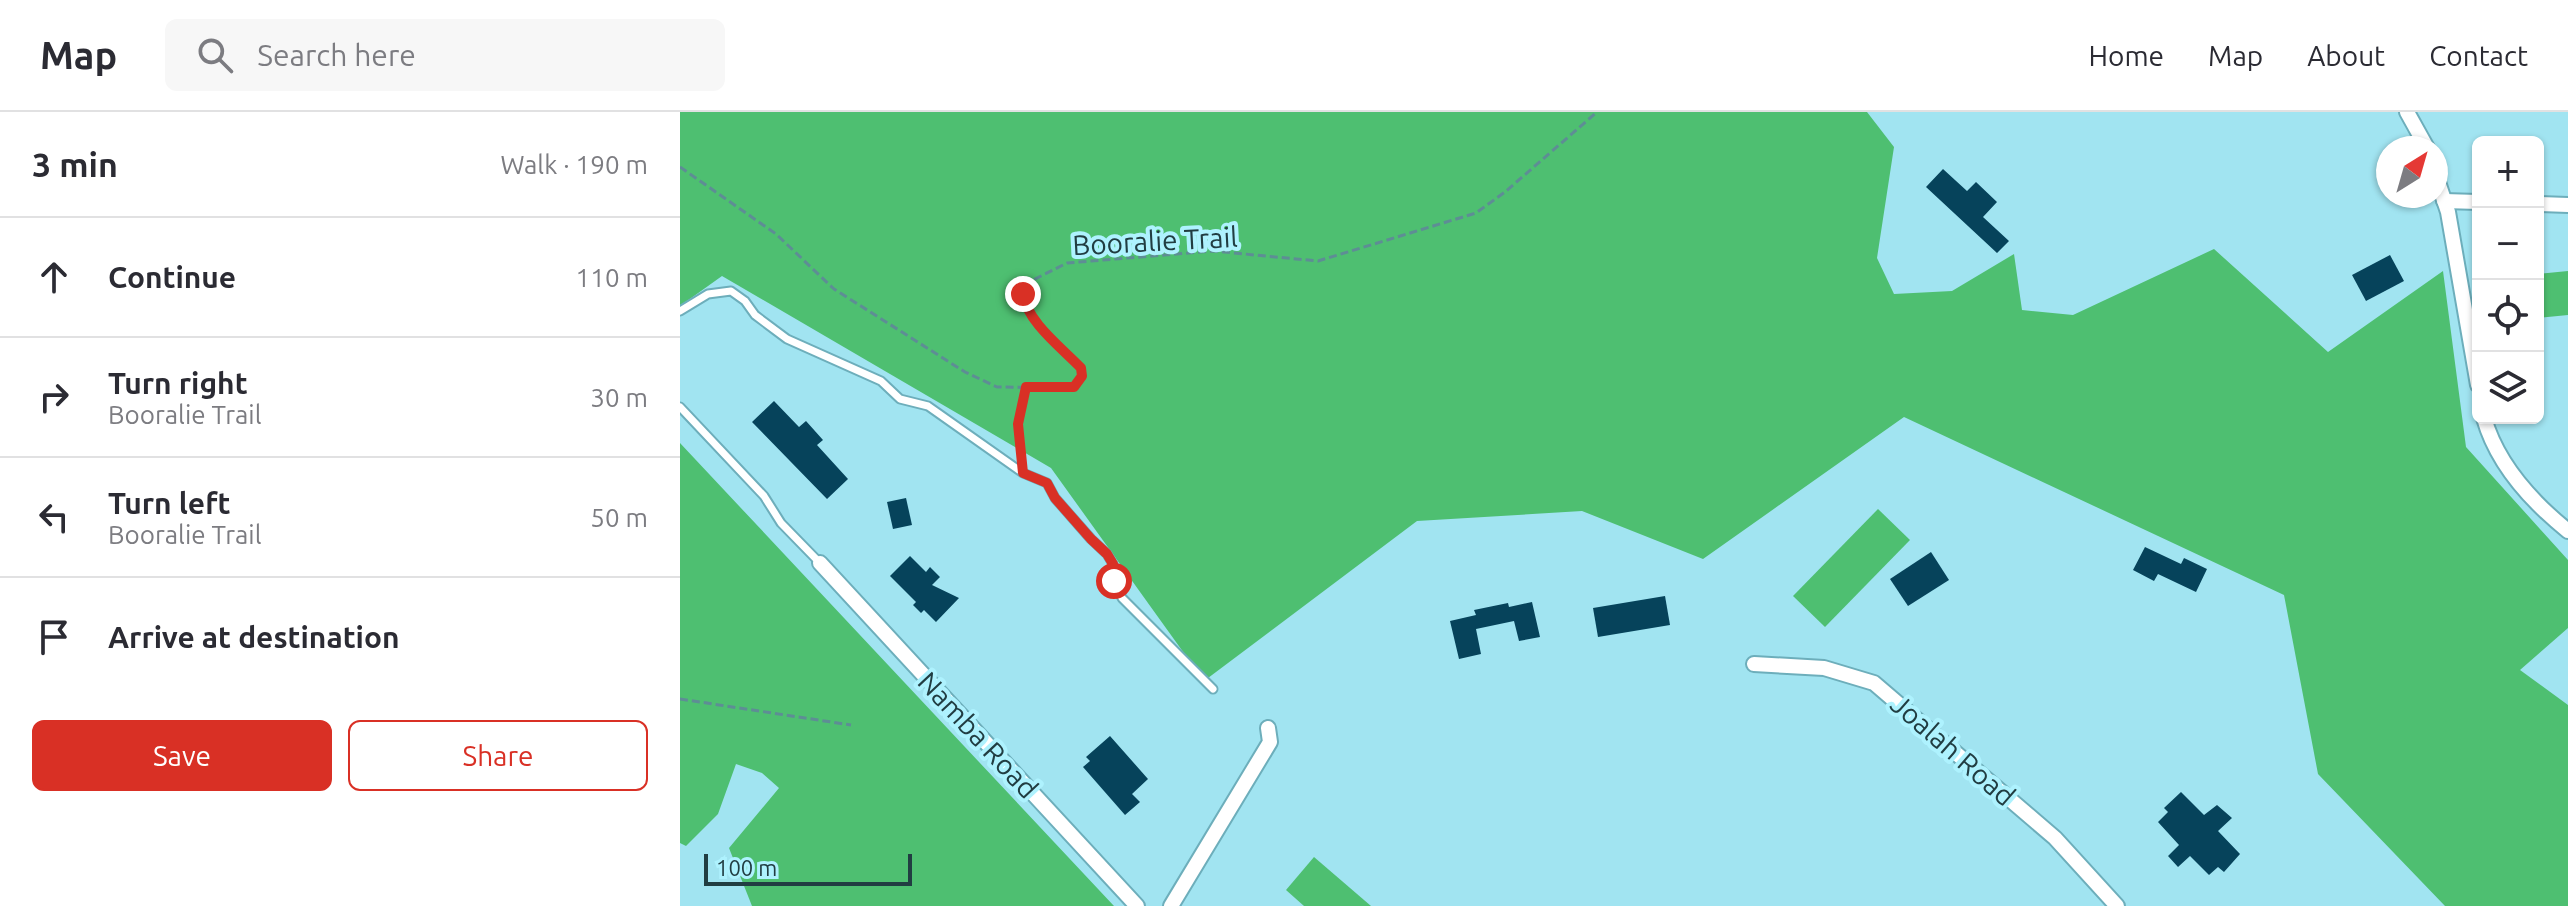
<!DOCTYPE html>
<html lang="en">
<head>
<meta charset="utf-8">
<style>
	:root { --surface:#fff; --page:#f7f7f7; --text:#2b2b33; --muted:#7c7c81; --line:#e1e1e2; --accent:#d93025 }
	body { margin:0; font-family:Ubuntu,sans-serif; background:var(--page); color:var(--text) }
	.controls { position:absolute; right:24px; top:24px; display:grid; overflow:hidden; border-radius:12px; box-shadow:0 2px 6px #0004 }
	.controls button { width:72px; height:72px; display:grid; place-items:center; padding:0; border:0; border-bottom:2px solid var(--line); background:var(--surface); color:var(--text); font:40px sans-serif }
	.compass { position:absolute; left:1696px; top:24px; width:72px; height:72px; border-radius:50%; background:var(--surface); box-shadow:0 2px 6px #0004; rotate:37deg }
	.scale { position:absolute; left:24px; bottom:20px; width:208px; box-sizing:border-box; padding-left:8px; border:4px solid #213d42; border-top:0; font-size:22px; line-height:28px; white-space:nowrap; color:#213d42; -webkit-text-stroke:6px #aef2fe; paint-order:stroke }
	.stop { position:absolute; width:24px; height:24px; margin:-18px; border:6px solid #d93025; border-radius:50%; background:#fff }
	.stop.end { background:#d93025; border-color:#fff; box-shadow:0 2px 8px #0008 }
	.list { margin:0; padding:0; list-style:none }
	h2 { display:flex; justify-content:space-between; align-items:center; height:104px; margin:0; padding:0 32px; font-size:34px }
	h2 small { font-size:26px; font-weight:400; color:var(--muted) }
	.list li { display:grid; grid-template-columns:52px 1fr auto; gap:24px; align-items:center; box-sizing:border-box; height:120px; padding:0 32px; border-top:2px solid var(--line) }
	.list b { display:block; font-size:30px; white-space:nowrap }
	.list p { margin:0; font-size:26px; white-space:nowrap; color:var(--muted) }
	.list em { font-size:26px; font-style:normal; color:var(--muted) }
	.actions { display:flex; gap:16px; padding:24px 32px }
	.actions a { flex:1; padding:18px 0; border:2px solid var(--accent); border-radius:12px; text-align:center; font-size:28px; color:var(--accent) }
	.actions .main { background:var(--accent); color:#fff }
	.icon { flex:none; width:44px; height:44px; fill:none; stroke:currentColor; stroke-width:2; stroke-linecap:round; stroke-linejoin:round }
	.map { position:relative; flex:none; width:1888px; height:794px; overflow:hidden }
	header { display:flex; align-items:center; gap:48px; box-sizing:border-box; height:112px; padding:0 40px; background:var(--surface); border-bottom:2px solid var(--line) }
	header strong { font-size:38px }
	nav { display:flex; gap:44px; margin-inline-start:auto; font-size:28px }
	.search { width:560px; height:72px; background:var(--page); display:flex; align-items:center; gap:20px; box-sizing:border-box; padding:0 28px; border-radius:12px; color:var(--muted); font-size:30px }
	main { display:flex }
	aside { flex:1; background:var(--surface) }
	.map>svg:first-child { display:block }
</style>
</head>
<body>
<header>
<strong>Map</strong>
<div class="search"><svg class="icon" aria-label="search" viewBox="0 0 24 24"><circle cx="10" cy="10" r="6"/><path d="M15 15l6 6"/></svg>Search here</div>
<nav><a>Home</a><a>Map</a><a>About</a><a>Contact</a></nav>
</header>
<main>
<aside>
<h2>3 min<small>Walk · 190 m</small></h2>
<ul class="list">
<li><svg class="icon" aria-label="ahead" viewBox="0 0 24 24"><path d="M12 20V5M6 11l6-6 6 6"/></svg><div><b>Continue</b></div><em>110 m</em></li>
<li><svg class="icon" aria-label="right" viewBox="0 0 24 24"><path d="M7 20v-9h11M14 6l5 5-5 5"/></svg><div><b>Turn right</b><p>Booralie Trail</p></div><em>30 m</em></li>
<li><svg class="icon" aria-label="left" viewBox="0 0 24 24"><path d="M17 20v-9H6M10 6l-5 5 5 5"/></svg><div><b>Turn left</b><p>Booralie Trail</p></div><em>50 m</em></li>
<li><svg class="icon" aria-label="arrive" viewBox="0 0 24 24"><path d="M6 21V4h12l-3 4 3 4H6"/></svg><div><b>Arrive at destination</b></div></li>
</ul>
<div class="actions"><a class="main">Save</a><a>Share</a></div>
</aside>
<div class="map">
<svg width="1888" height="794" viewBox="0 0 1888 794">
	<rect width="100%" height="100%" fill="#a1e4f1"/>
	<g fill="#4ebf71">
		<polygon points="0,0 1187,0 1214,35 1197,146 1214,182 1272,179 1334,142 1342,198 1393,203 1534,137 1648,240 1763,159 1786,335 1888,448 1888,516 1840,558 1888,593 1888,794 1765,794 1638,662 1604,483 1224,305 1023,447 902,399 737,409 524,569 371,356 42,164 0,194"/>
		<polygon points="1888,159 1888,203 1858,206 1858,162"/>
		<polygon points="0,331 434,794 72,794 49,736 99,676 82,661 56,652 38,702 6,734 0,731"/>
		<polygon points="1198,397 1230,428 1145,515 1113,484"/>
		<polygon points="634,745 691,794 624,794 606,778"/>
	</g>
	<g fill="#06435b">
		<polygon points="1263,57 1287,79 1296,70 1317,90 1303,105 1329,129 1317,141 1246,75"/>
		<polygon points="1710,143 1724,169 1686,189 1672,163"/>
		<polygon points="94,289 119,315 126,309 143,328 137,333 168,367 147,387 72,310"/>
		<polygon points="226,386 232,413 213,417 207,390"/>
		<polygon points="1465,435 1501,452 1504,446 1527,457 1516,480 1478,462 1474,469 1453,458"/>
		<polygon points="1251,440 1269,468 1228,494 1210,467"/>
		<polygon points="230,444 246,460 250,455 260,465 252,473 279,486 256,510 244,498 241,501 233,493 236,490 210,464"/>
		<polygon points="985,484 990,513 918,525 913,496"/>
		<polygon points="852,490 860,525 839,529 834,509 796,517 801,542 779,547 770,509 796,503 794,498 828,491 829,495"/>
		<polygon points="430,624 468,667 452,682 460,690 445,703 403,655 410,649 406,645"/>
		<polygon points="1501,680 1524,703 1537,693 1552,706 1538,719 1560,742 1544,760 1538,755 1529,763 1510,744 1498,755 1488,744 1499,733 1478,710 1488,700 1484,696"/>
	</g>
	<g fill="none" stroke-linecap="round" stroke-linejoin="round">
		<defs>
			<g id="service">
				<polyline points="0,199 28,182 51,179 65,189 75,203 107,227 201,269 220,287 248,294 343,361 367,371 375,386 411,427 427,442 433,452 434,469 442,486 533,577"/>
				<polyline points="0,295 84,384 101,411 140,451"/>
			</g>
			<g id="minor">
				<polyline points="1727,0 1747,36"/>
				<polyline points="1756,64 1768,100 1798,273"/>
				<polyline points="1764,89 1798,90"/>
				<polyline points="1858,92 1888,93"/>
				<path d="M1804 306C1817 352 1852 390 1888 419"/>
				<polyline points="140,451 457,794"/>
				<polyline points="1074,552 1144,556 1194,571 1375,726 1437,794"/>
				<polyline points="491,794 590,630 588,616"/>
			</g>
		</defs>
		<use href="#service" stroke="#6daebb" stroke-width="11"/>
		<use href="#minor" stroke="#6daebb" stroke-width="18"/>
		<g stroke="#5e8d95" stroke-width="3" stroke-dasharray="8 4" stroke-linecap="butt">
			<path d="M0 55 96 122 154 177 285 260 317 275 386 276 394 275 402 264 401 256C383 237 346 207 343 182L355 167 387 151 533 139 638 149 796 101 825 80 917 0"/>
			<polyline points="342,347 338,312 346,275"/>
			<polyline points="0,587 171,613"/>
		</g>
		<use href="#service" stroke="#fff" stroke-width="7"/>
		<use href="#minor" stroke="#fff" stroke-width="14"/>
	</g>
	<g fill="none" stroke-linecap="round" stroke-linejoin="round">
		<path stroke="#d93025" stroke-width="10" d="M343 182C347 210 382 236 401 256L402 264 394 275H346L338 312 343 361 367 371 375 386 411 427 427 442 433 452 434 469"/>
	</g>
	<g text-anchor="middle" stroke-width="8" stroke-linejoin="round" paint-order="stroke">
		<g font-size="28" fill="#213d42" stroke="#aef2fe">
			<text transform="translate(475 129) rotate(-3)" y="10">Booralie Trail</text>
			<text transform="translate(298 623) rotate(47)" y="10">Namba Road</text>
			<text transform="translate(1273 638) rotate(41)" y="10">Joalah Road</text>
		</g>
	</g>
</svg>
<div class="controls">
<button>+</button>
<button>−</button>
<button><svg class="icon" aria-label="locate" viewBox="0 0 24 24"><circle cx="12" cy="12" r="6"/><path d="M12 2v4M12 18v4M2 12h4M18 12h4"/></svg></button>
<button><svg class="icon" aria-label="layers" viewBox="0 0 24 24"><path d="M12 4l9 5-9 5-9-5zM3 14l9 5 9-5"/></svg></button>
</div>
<svg class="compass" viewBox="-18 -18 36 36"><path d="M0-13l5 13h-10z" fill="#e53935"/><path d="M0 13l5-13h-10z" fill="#7c7c81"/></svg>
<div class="scale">100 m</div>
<div class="stop" style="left:434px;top:469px"></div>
<div class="stop end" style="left:343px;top:182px"></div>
</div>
</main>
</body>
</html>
